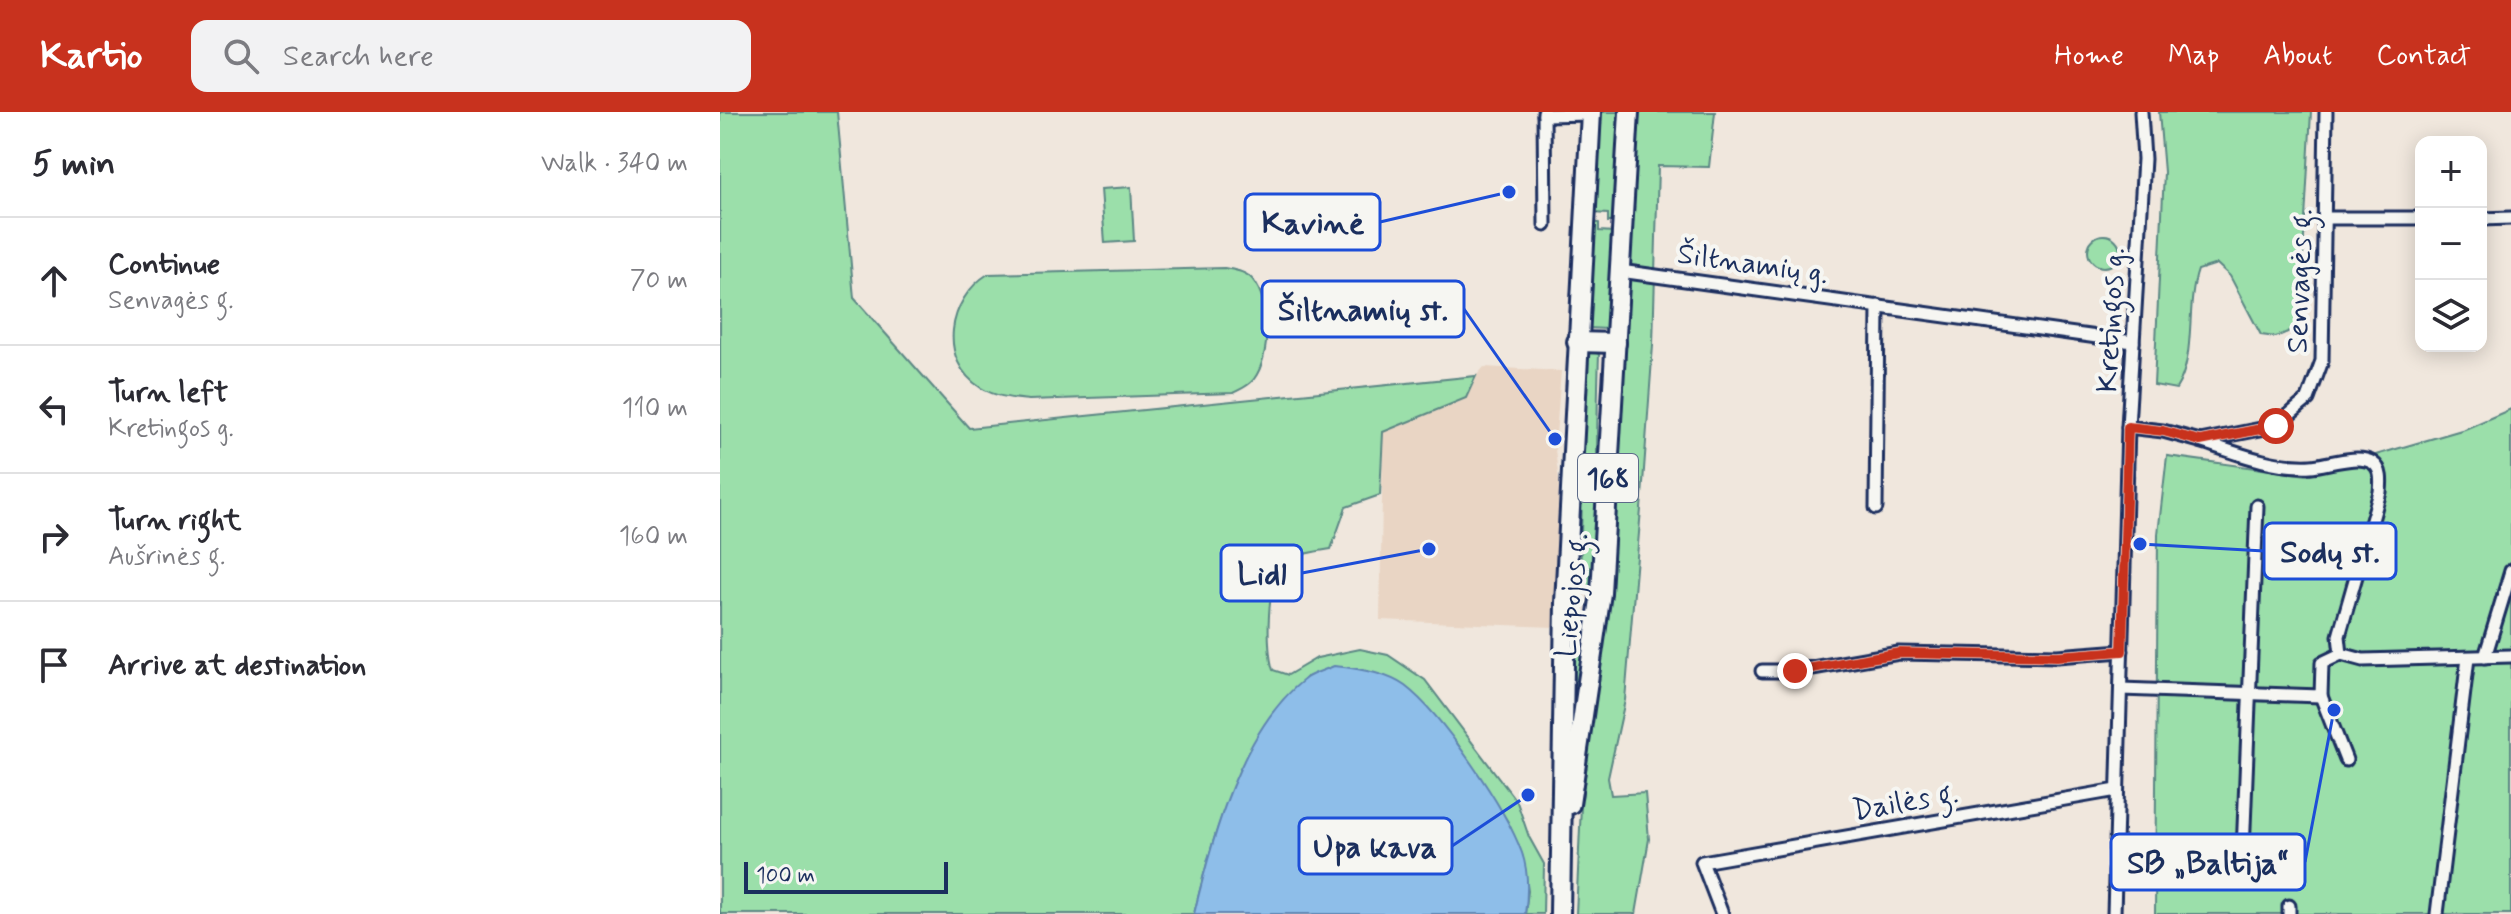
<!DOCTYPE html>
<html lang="en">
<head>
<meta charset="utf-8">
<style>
	:root { --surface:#fff; --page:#f2f2f3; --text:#2b2b33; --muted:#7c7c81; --line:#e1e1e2; --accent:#c8321e }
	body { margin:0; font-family:Mynerve,sans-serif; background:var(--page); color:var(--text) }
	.controls { position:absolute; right:24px; top:24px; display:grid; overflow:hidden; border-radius:16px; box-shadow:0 4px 20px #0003 }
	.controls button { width:72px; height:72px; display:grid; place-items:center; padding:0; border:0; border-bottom:2px solid var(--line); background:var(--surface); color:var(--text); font:40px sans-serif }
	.scale { position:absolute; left:24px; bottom:20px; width:204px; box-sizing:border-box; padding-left:8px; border:4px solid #1b2f5e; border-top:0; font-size:22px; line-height:28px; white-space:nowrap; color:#1b2f5e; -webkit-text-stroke:6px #f6f6f2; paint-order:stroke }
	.stop { position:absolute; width:24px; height:24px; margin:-18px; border:6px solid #c8321e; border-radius:50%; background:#fff }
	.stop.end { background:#c8321e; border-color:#fff; box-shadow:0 2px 8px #0008 }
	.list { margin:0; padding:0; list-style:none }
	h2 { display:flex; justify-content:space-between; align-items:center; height:104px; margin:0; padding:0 32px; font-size:34px }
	h2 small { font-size:26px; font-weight:400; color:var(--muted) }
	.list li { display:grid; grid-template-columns:52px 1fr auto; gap:24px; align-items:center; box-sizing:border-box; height:128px; padding:0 32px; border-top:2px solid var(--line) }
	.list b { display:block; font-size:30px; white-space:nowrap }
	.list p { margin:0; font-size:26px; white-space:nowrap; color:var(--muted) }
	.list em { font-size:26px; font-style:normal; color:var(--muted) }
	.icon { flex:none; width:44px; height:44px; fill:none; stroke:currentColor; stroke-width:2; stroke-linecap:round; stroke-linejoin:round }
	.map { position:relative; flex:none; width:1791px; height:802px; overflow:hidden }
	header { display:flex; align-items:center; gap:48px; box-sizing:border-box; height:112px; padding:0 40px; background:var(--accent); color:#fff }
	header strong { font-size:38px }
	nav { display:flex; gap:44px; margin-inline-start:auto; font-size:28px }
	.search { width:560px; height:72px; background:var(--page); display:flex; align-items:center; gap:20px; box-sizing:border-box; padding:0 28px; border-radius:16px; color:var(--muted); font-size:30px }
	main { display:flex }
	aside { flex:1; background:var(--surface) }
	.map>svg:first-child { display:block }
</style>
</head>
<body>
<header>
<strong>Kartio</strong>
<div class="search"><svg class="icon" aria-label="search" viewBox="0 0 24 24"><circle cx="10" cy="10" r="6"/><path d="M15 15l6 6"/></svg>Search here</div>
<nav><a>Home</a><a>Map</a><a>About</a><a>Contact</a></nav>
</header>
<main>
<aside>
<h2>5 min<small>Walk · 340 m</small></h2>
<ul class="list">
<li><svg class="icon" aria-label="ahead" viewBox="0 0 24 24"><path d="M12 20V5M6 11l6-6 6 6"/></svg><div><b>Continue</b><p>Senvagės g.</p></div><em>70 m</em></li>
<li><svg class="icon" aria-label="left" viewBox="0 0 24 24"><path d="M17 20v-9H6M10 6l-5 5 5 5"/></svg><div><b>Turn left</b><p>Kretingos g.</p></div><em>110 m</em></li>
<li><svg class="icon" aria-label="right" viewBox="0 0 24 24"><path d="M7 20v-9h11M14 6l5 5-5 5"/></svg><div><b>Turn right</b><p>Aušrinės g.</p></div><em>160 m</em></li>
<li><svg class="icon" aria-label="arrive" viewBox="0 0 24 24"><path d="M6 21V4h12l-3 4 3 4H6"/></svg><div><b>Arrive at destination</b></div></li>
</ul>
</aside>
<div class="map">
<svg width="1791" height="802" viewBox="0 0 1791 802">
	<rect width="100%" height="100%" fill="#f0e7dd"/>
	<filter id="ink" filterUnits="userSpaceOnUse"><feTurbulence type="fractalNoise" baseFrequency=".0125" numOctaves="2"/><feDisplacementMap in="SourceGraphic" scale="16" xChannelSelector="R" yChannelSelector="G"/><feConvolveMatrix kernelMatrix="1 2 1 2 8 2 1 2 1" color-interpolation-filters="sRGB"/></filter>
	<g filter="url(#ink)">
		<polygon fill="#e9d5c4" points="764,255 841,259 835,337 839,369 835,515 660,508 663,320 746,286 756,264"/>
		<g fill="#9bdfaa" stroke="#5b8784" stroke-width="2">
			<path d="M0 0H117L134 186 249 316 756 264 746 286 663 320 660 383 626 395 611 437C594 440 577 441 563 453 546 467 546 538 553 558L568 563 597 546 640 537 668 543 705 568 797 690 809 725 824 752 823 802H805L808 779 802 742 788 710 737 631 587 565C517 641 498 704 474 802H0Z"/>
			<polygon points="878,0 900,0 894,110 888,110 888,102 873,101"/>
			<polygon points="918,0 995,0 989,55 938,54 933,233 922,385 905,588 888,666 891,683 925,681 929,727 916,802 856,802 861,694 891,474"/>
			<path d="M1439 0H1591L1579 215 1556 225 1541 223 1510 164 1497 152 1478 158C1465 196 1477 244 1456 277L1434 273 1444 60Z"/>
			<polygon points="411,75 414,129 385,131 381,77"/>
			<polygon points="873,110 879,111 879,119 894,120 888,217 867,216"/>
			<circle cx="1384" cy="139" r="16"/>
			<path d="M504 156C514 158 526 159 533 168 551 190 551 244 534 267 529 274 521 277 513 281L309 288C292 286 276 285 261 276 217 248 228 187 268 162Z"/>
			<path d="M870 239 879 242C876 319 878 395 874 472L865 477 860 471 865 244Z"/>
			<polygon points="1791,297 1791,802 1435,802 1438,422 1447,344 1587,363 1745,317"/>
			<polygon points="851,501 870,503 852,634"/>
		</g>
		<path fill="#8ebee9" stroke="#6085b1" stroke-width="2" d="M614 554C636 556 667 561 685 574 722 602 786 697 802 741 809 761 808 782 805 802H474C492 726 521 616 586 566 593 561 605 558 614 554Z"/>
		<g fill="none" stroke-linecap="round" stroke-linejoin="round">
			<defs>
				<g id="minor">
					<polyline points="824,0 825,113"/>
					<polyline points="824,3 871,2"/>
					<polyline points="1606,106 1701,106"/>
					<polyline points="1761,107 1791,106"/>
					<polyline points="900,159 1413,230"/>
					<polyline points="1408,315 1443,319 1480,329 1556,314 1588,287 1602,249 1606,0"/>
					<path d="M1480 329C1516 341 1553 356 1591 354 1607 353 1638 341 1653 351 1662 357 1661 370 1660 380L1619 524 1621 542 1643 548 1791 544"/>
					<polyline points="1156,396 1158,194"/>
					<polyline points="1765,545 1791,459"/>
					<polyline points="1042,559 1075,559 1179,541 1337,544 1402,539"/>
					<polyline points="1401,577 1601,584 1602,551 1621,542"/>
					<polyline points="1601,584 1626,648"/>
					<polyline points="1523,740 1537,394"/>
					<polyline points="1569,794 1569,802"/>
					<polyline points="1002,802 982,750 1397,678"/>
					<polyline points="1394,802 1408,315 1424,47 1421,0"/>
					<polyline points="1717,802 1748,546"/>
				</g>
				<g id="primary">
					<polyline points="857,230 896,231"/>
					<polyline points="850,692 881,481 909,0"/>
					<polyline points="840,802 845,491 871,0"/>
				</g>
			</defs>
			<use href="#minor" stroke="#1b2f5e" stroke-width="17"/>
			<use href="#primary" stroke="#1b2f5e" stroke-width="24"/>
			<use href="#minor" stroke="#f6f6f2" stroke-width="11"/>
			<use href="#primary" stroke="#f6f6f2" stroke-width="18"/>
		</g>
	</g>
	<g fill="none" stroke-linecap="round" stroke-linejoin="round" filter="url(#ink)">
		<polyline stroke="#c8321e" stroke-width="10" points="1075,559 1179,541 1337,544 1402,539 1408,315 1443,319 1480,329 1556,314"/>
	</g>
	<g text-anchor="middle" stroke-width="8" stroke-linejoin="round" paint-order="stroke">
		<rect fill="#f6f6f2" stroke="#5d6b8a" stroke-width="2" x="858" y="342" width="60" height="48" rx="6"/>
		<g font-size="28" font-weight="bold" fill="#1b2f5e">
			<text x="888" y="376">168</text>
		</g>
		<g font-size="30" fill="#1b2f5e" stroke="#f6f6f2">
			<text transform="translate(1033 151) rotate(8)" y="10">Šiltnamių g.</text>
			<text transform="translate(1579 169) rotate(-88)" y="10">Senvagės g.</text>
			<text transform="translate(1390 208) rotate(-87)" y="10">Kretingos g.</text>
			<text transform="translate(851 483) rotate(-84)" y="10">Liepojos g.</text>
			<text transform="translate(1185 689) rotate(-10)" y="10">Dailės g.</text>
		</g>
	</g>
	<path fill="none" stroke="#1d4ed8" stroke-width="3" d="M789 80L660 110M835 327L744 197M1420 432L1544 439M709 437L582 461M808 683L732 734M1614 598L1585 750"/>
	<g fill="#1d4ed8" stroke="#f6f6f2" stroke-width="3">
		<circle cx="789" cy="80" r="8"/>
		<circle cx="835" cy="327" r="8"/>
		<circle cx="1420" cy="432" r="8"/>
		<circle cx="709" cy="437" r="8"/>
		<circle cx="808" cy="683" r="8"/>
		<circle cx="1614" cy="598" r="8"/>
	</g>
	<g fill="#f6f6f2" stroke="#1d4ed8" stroke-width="3">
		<rect x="525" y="82" width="135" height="56" rx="8"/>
		<rect x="542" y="169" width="202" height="56" rx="8"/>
		<rect x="1544" y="411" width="132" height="56" rx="8"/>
		<rect x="501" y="433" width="81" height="56" rx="8"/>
		<rect x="579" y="706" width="153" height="56" rx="8"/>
		<rect x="1391" y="722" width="194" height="56" rx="8"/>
	</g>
	<g font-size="32" text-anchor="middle" font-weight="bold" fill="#1b2f5e">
		<text x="593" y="121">Kavinė</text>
		<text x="643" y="208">Šiltnamių st.</text>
		<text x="1610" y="450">Sodų st.</text>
		<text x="542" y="472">Lidl</text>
		<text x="655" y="745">Upa kava</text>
		<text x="1488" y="761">SB „Baltija“</text>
	</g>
</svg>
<div class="controls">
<button>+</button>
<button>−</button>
<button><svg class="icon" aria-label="layers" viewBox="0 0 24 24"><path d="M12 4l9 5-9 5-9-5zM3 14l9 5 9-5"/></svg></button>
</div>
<div class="scale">100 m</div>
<div class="stop" style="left:1556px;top:314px"></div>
<div class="stop end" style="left:1075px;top:559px"></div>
</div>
</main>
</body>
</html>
